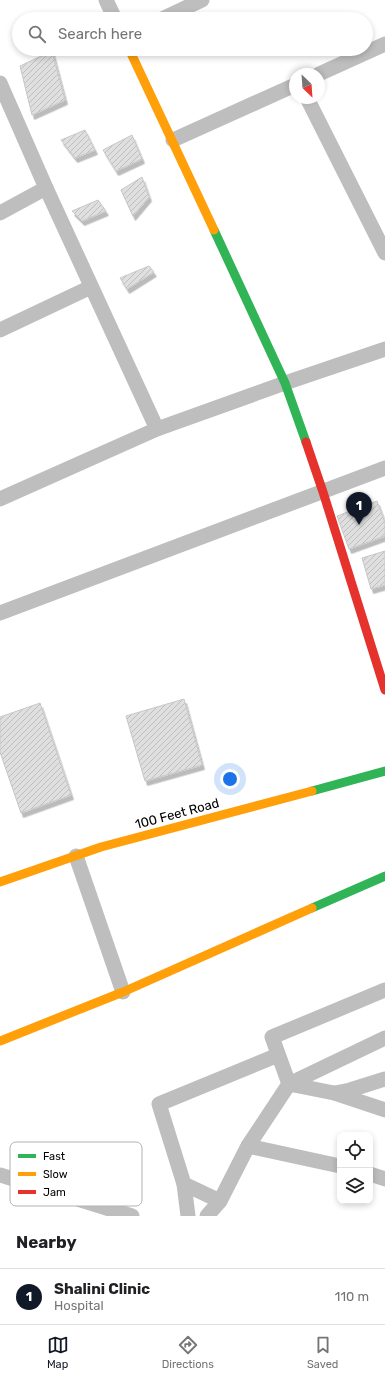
<!DOCTYPE html>
<html lang="en">
<head>
<meta charset="utf-8">
<style>
	:root { --surface:#fff; --page:#f2f2f2; --text:#202124; --muted:#757577; --line:#e0e0e0; --accent:#111827 }
	body { margin:0; font-family:Rubik,sans-serif; background:var(--page); color:var(--text) }
	.controls { position:absolute; right:12px; bottom:12px; display:grid; overflow:hidden; border-radius:8px; box-shadow:0 2px 6px #0003 }
	.controls button { width:36px; height:36px; display:grid; place-items:center; padding:0; border:0; border-bottom:1px solid var(--line); background:var(--surface); color:var(--text); font:20px sans-serif }
	.compass { position:absolute; left:289px; top:68px; width:36px; height:36px; border-radius:50%; background:var(--surface); box-shadow:0 2px 6px #0003; rotate:155deg }
	.you { position:absolute; left:230px; top:779px; width:14px; height:14px; margin:-10px; border:3px solid #fff; border-radius:50%; background:#1a73e8; box-shadow:0 0 0 6px #1a73e833 }
	.badge { display:grid; place-items:center; width:26px; height:26px; border-radius:50%; background:var(--accent); color:#fff; font-size:13px; font-weight:700 }
	.pin { position:absolute; translate:-50% -33px; filter:drop-shadow(0 1px 2px #0008) }
	.pin::after { content:''; position:absolute; top:21px; width:14px; height:12px; background:inherit; clip-path:polygon(0 0,100% 0,50% 100%) }
	.list { margin:0; padding:0; list-style:none }
	h2 { display:flex; justify-content:space-between; align-items:center; height:52px; margin:0; padding:0 16px; font-size:17px }
	h2 small { font-size:13px; font-weight:400; color:var(--muted) }
	.list li { display:grid; grid-template-columns:26px 1fr auto; gap:12px; align-items:center; box-sizing:border-box; height:56px; padding:0 16px; border-top:1px solid var(--line) }
	.list b { display:block; font-size:15px; white-space:nowrap }
	.list p { margin:0; font-size:13px; white-space:nowrap; color:var(--muted) }
	.list em { font-size:13px; font-style:normal; color:var(--muted) }
	.icon { flex:none; width:22px; height:22px; fill:none; stroke:currentColor; stroke-width:2; stroke-linecap:round; stroke-linejoin:round }
	.map { position:relative; flex:none; width:385px; height:1216px; overflow:hidden }
	.search { position:absolute; background:var(--surface); box-shadow:0 2px 6px #0003; left:12px; right:12px; top:12px; height:44px; display:flex; align-items:center; gap:10px; box-sizing:border-box; padding:0 14px; border-radius:22px; color:var(--muted); font-size:15px }
	.sheet { height:108px; background:var(--surface) }
	nav { display:flex; justify-content:space-around; align-items:center; box-sizing:border-box; height:56px; border-top:1px solid var(--line); background:var(--surface); font-size:11px; color:var(--muted) }
	nav a { display:grid; justify-items:center; gap:2px }
	nav .on { color:var(--accent) }
	.map>svg:first-child { display:block }
</style>
</head>
<body>
<div class="map">
<svg width="385" height="1216" viewBox="0 0 385 1216">
	<defs>
		<pattern id="building-hatch" width="6" height="6" patternUnits="userSpaceOnUse"><rect width="6" height="6" fill="#dfdfdf"/><path d="M-1 1l2-2M0 6l6-6M5 7l2-2" fill="none" stroke="#bebebe"/></pattern>
		<filter id="shadow"><feDropShadow dx="2.5" dy="4.5" stdDeviation="0" flood-color="#0004"/></filter>
	</defs>
	<rect width="100%" height="100%" fill="#fff"/>
	<g fill="url(#building-hatch)" stroke="#c7c7c7" filter="url(#shadow)">
		<polygon points="52,51 65,100 32,115 20,66"/>
		<polygon points="85,130 95,150 75,158 61,140"/>
		<polygon points="132,135 142,159 116,171 103,150"/>
		<polygon points="142,177 149,197 133,216 121,190"/>
		<polygon points="98,200 106,211 82,221 72,211"/>
		<polygon points="149,266 154,272 127,289 120,278"/>
		<polygon points="377,501 385,523 385,536 349,549 337,516"/>
		<polygon points="385,551 385,585 371,589 362,558"/>
		<polygon points="184,699 202,765 145,781 126,716"/>
		<polygon points="40,703 71,795 21,813 0,752 0,717"/>
	</g>
	<g fill="none" stroke-linecap="round" stroke-linejoin="round">
		<g stroke="#bebebe" stroke-width="15">
			<polyline points="106,0 115,19"/>
			<polyline points="162,19 202,0"/>
			<polyline points="319,74 385,44"/>
			<polyline points="0,83 46,188 157,429"/>
			<polyline points="307,98 385,253"/>
			<polyline points="173,140 295,85"/>
			<polyline points="0,213 46,188"/>
			<polyline points="0,330 91,287"/>
			<polyline points="0,499 157,429 285,383 385,349"/>
			<polyline points="0,613 385,468"/>
			<polyline points="76,856 123,992"/>
			<polyline points="385,990 272,1037 289,1084 385,1038"/>
			<polyline points="335,1093 350,1090 385,1079"/>
			<polyline points="248,1146 340,1166"/>
			<polyline points="370,1174 385,1179"/>
			<polyline points="0,1175 132,1216"/>
			<polyline points="184,1184 188,1216"/>
			<polyline points="220,1201 184,1184 159,1104 278,1055"/>
			<polyline points="207,1216 220,1201 248,1146 289,1084 334,1093 385,1110"/>
		</g>
		<g stroke="#30b455" stroke-width="9">
			<polyline points="214,230 285,383 306,442"/>
			<polyline points="312,791 385,771"/>
			<polyline points="312,908 385,876"/>
		</g>
		<g stroke="#ff9f0a" stroke-width="9">
			<polyline points="129,49 214,230"/>
			<polyline points="0,882 101,847 312,791"/>
			<polyline points="0,1041 123,992 312,908"/>
		</g>
		<polyline stroke="#e5322d" stroke-width="9" points="306,442 323,492 385,690"/>
	</g>
	<g text-anchor="middle" stroke-width="3" stroke-linejoin="round" paint-order="stroke">
		<g font-size="13" fill="#000" stroke="#fff">
			<text transform="translate(177 813) rotate(-15)" y="5">100 Feet Road</text>
		</g>
	</g>
	<rect x="10" y="1142" width="132" height="64" rx="6" fill="#fff" stroke="#b2b2b2" stroke-width="1"/>
	<rect x="18" y="1154" width="18" height="4" fill="#30b455"/>
	<rect x="18" y="1172" width="18" height="4" fill="#ff9f0a"/>
	<rect x="18" y="1190" width="18" height="4" fill="#e5322d"/>
	<g font-size="11" fill="#000">
		<text x="43" y="1160">Fast</text>
		<text x="43" y="1178">Slow</text>
		<text x="43" y="1196">Jam</text>
	</g>
</svg>
<div class="controls">
<button><svg class="icon" aria-label="locate" viewBox="0 0 24 24"><circle cx="12" cy="12" r="6"/><path d="M12 2v4M12 18v4M2 12h4M18 12h4"/></svg></button>
<button><svg class="icon" aria-label="layers" viewBox="0 0 24 24"><path d="M12 4l9 5-9 5-9-5zM3 14l9 5 9-5"/></svg></button>
</div>
<svg class="compass" viewBox="-18 -18 36 36"><path d="M0-13l5 13h-10z" fill="#e53935"/><path d="M0 13l5-13h-10z" fill="#757577"/></svg>
<div class="you"></div>
<div class="pin badge" style="left:359px;top:525px">1</div>
<div class="search"><svg class="icon" aria-label="search" viewBox="0 0 24 24"><circle cx="10" cy="10" r="6"/><path d="M15 15l6 6"/></svg>Search here</div>
</div>
<section class="sheet">
<h2>Nearby<small></small></h2>
<ul class="list">
<li><span class="badge">1</span><div><b>Shalini Clinic</b><p>Hospital</p></div><em>110 m</em></li>
</ul>
</section>
<nav>
<a class="on"><svg class="icon" aria-label="map" viewBox="0 0 24 24"><path d="M3 6l6-2 6 2 6-2v14l-6 2-6-2-6 2zM9 4v14M15 6v14"/></svg>Map</a>
<a><svg class="icon" aria-label="directions" viewBox="0 0 24 24"><path d="M12 3l9 9-9 9-9-9zM9 14v-3h6M13 9l2 2-2 2"/></svg>Directions</a>
<a><svg class="icon" aria-label="saved" viewBox="0 0 24 24"><path d="M7 4h10v16l-5-4-5 4z"/></svg>Saved</a>
</nav>
</body>
</html>
